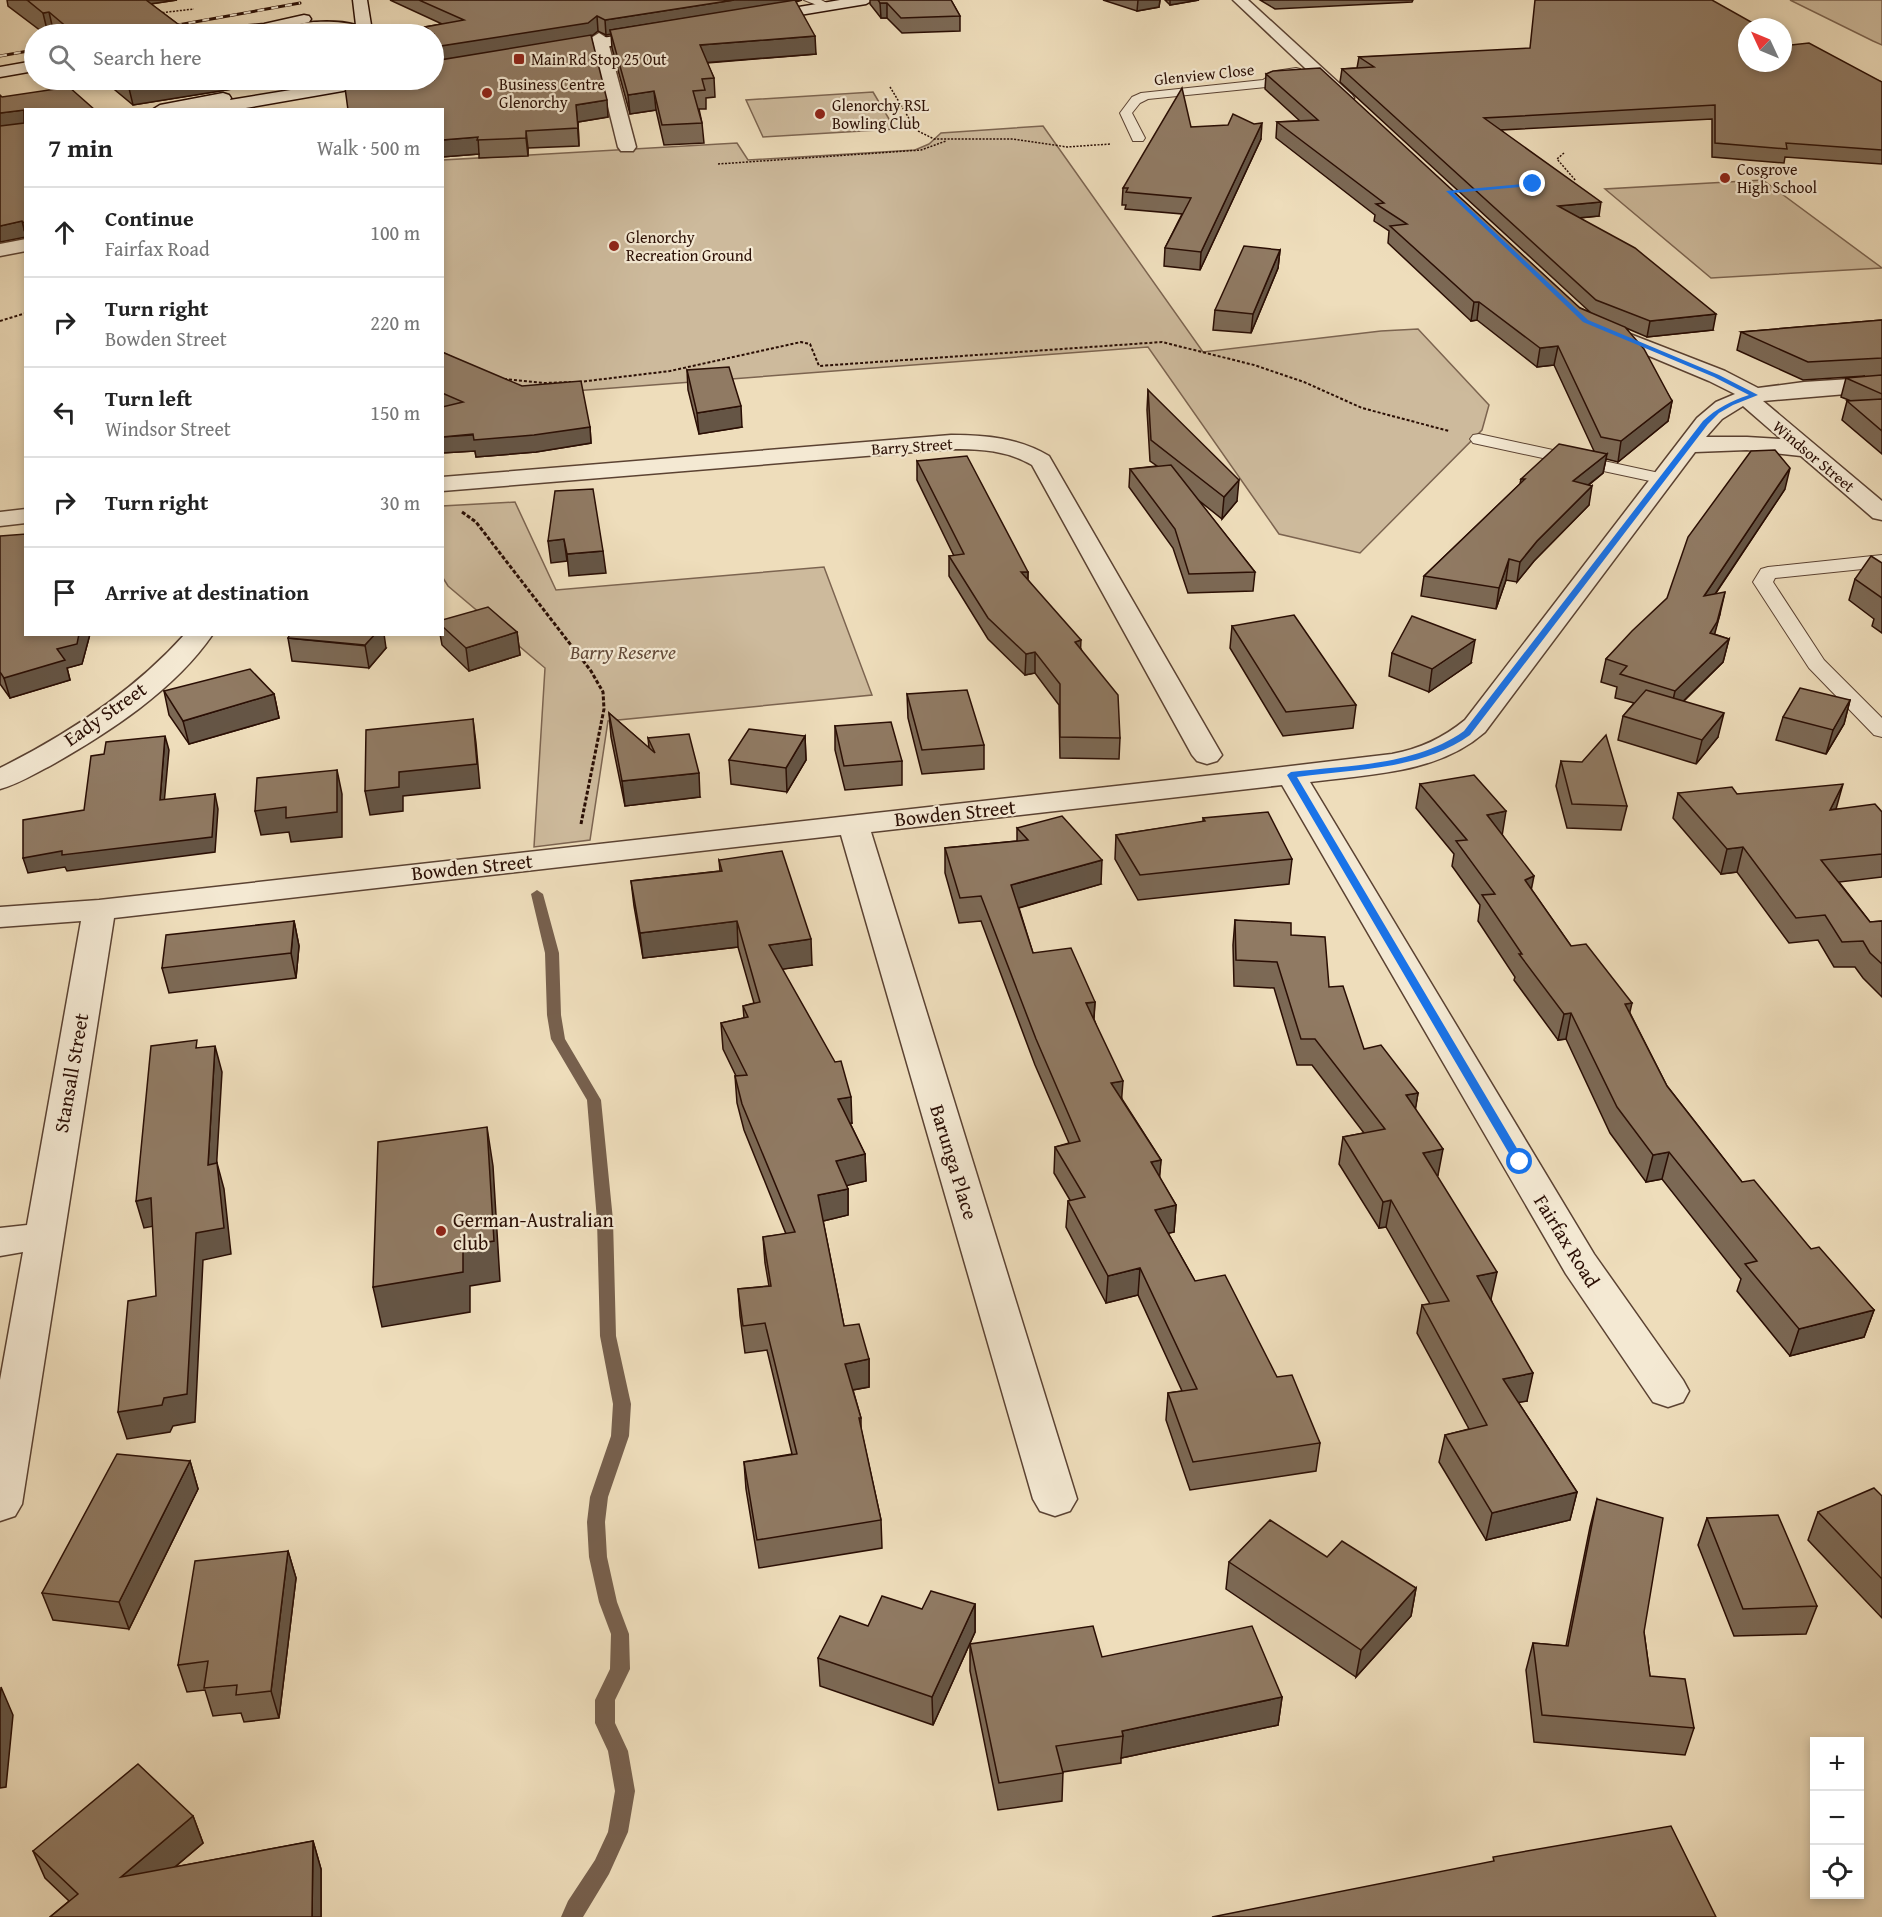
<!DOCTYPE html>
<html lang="en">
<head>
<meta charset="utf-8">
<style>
	:root { --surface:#fff; --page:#f6f6f6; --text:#222; --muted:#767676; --line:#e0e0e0 }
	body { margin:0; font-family:"Gentium Book Plus",serif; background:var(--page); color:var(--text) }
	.controls { position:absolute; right:18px; bottom:18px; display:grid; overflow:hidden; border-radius:0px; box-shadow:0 3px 9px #0003 }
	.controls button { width:54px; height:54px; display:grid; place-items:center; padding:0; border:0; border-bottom:2px solid var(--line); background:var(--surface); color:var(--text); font:30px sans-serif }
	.compass { position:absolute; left:1738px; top:18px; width:54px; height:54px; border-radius:50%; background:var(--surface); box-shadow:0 3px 9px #0003; rotate:314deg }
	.stop { position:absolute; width:18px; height:18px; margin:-14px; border:4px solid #1a73e8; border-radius:50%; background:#fff }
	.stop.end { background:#1a73e8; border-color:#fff; box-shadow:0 2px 6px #0008 }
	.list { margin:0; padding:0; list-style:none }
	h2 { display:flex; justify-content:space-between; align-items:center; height:78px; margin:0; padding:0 24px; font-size:26px }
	h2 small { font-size:20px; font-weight:400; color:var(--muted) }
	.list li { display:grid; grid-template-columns:39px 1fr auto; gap:18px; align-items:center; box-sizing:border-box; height:90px; padding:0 24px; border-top:2px solid var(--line) }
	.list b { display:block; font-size:22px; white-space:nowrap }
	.list p { margin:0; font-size:20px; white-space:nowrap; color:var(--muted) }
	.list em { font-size:20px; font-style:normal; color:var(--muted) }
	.icon { flex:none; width:33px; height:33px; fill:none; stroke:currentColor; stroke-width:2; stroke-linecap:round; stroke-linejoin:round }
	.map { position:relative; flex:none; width:1882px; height:1917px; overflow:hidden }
	.search { position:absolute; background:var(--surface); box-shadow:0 3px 9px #0003; left:24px; top:24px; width:420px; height:66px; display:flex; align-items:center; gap:15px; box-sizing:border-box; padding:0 21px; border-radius:33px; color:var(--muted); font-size:22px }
	.panel { position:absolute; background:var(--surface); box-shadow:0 3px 9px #0003; left:24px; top:108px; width:420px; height:528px; border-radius:0px }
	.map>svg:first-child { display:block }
</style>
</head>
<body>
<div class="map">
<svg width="1882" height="1917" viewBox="0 0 1882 1917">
	<rect width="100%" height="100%" fill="#edb"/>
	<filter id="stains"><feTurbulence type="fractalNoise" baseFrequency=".00333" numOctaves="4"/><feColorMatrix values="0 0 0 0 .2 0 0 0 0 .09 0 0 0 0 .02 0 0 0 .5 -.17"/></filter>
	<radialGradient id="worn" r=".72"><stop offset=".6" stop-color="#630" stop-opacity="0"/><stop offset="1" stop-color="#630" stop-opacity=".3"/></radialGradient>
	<g fill="#cdba9c" stroke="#7c6450" stroke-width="1.5">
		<polygon points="1790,0 1882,0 1882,45 1873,41"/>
		<polygon points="873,92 895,129 763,137 746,100"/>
		<polygon points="1043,126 1203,352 1381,331 1418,329 1489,405 1482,430 1360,553 1279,534 1148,347 443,401 443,160 737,143 748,160 915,150 929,144 941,133"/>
		<polygon points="1763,180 1882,268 1711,278 1605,189"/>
		<polygon points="515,502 556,590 824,567 872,695 608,721 590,840 534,847 545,668 448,586 443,578 442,506"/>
	</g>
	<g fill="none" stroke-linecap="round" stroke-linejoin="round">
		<polygon fill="#77604d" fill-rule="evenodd" points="537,890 543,894 559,953 561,1015 565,1039 601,1100 613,1220 616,1336 631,1404 629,1436 608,1497 605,1522 607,1557 617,1602 629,1634 630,1669 615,1700 615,1723 628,1751 635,1791 628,1832 609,1874 583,1917 561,1917 568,1901 595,1860 608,1832 615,1791 608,1751 595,1723 595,1700 610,1669 611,1634 599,1602 589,1557 587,1522 590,1497 611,1436 613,1404 600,1336 597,1220 587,1100 551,1039 547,1015 545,953 531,894"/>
		<defs>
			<g id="service">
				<polygon points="804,0 821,0 833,6 827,9"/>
				<polygon points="1296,68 1300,69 1300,75 1283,77 1266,87 1148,99 1140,103 1132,113 1145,138 1143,141 1133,141 1120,113 1132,97 1141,93 1263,80 1276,71"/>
				<polygon points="1479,434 1664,474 1670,475 1673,479 1670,483 1664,484 1473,443 1470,439 1473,435"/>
				<polygon points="1882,555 1882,567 1775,578 1773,582 1824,660 1882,718 1882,737 1874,735 1809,668 1753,582 1761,569 1768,567"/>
			</g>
			<g id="minor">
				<polygon points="1233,0 1248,0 1352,95 1354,98 1352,101 1340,101"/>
				<polygon points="599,33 607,38 636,147 633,151 621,151 618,147 591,38"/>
				<polygon points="26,239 26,251 0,256 0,244"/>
				<path d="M1599 322 1725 371 1758 388 1804 382 1882 377V391L1763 401 1882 501V520L1873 518 1801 456 1747 450 1695 452 1485 732C1437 774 1370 774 1310 782L1594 1254 1683 1380 1689 1391 1683 1402 1668 1407 1653 1402 1566 1274 1282 785 871 832 1077 1499 1070 1511 1055 1516 1040 1511 1033 1499 841 835 114 918 22 1504 15 1516 0 1521V1380L23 1252 0 1256V1228L27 1225 81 921 0 927V907L99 900 1223 774 1392 754C1420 749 1443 738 1465 720L1697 418 1716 402 1735 394 1709 381 1592 332 1589 328 1592 324ZM1743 406 1781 439 1747 437H1706L1722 419Z"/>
				<path d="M951 435C986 435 1019 438 1049 456L1222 755 1217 761 1207 764 1197 761 1192 755 1032 465C1006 450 980 449 951 449L442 491V477Z"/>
			</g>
			<g id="tertiary">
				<polygon points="26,509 26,523 0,526 0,512"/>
				<path d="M185 634H213C174 691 108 733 50 766 34 774 18 784 0 789V768C68 734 133 692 185 634Z"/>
			</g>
			<g id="secondary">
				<path d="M353 0H367L371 25 368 34C356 34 346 30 334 30 314 29 295 36 275 34 289 19 338 20 356 25Z"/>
				<polygon points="840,0 873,0 866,4 758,22 751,18 758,14"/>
				<polygon points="304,15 309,16 311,19 309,22 264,32 200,34 208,29 264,24"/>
				<polygon points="657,29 662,31 665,34 662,37 548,57 540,52 548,47"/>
				<polygon points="34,61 34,71 0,77 0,67"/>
				<polygon points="352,80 385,80 377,85 234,110 152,110 160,105 223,93 229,95 231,98 230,100"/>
			</g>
		</defs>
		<use href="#service" stroke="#5b4232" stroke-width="2"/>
		<use href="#minor" stroke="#5b4232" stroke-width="3"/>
		<use href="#tertiary" stroke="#5b4232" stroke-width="3"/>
		<use href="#secondary" stroke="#2a0e04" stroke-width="3"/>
		<g stroke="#2a0e04" stroke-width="1.5" stroke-dasharray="2 1.5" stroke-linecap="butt">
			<polyline points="159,13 194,9"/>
			<polyline points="890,87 916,130 934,139 1013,139 1067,147 1110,144"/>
			<polyline points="1564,153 1557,159 1576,181"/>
			<polyline points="718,164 921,150 946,141"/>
		</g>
		<g stroke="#2a0e04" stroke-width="2" stroke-dasharray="3 2" stroke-linecap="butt">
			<polyline points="0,321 26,313"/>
			<polyline points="504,379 544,383 571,382"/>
			<polyline points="579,382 670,371 801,342 810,344 819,366 1162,342 1254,365 1304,382 1362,408 1449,431"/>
		</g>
		<polyline stroke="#2a0e04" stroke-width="3" stroke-dasharray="4 2" stroke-linecap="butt" points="462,512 476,522 591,671 603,692 604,709 581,824"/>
		<use href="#service" fill="#f4e9d3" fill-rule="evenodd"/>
		<use href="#minor" fill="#f4e9d3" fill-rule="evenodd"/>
		<use href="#tertiary" fill="#f4e9d3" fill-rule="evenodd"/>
		<use href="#secondary" fill="#f4e9d3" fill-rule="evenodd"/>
		<defs>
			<g id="rail">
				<polyline points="161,28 300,3"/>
				<polyline points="0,56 34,50"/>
			</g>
		</defs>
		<use href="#rail" stroke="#2a0e04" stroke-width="3"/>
		<use href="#rail" stroke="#f4e9d3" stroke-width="2" stroke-dasharray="7" stroke-linecap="butt"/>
	</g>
	<g fill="#7c6955" stroke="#2a0e04" stroke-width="1.5">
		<polygon points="7,0 177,0 151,4 191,34 45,34 8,6"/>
		<polygon points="390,0 802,0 796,2 816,54 707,63 714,78 715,97 706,98 706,109 699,109 702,123 704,143 664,145 656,110 630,114 612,48 611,34 606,35 598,31 591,36 608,117 578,122 579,146 528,148 528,156 479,158 479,154 442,157 442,110 434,61 434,34 414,34 414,32 425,30 425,27 442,24"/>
		<polygon points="870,0 951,0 960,16 960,31 902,33 887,18 881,18 870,4"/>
		<polygon points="1103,0 1160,0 1159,7 1137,11"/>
		<polygon points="1165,0 1199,0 1170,5"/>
		<polygon points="1260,0 1413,0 1412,2 1275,9"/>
		<polygon points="1791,45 1882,82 1882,164 1785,157 1784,163 1712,157 1712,119 1501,130 1599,216 1580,218 1713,330 1647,337 1626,328 1672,401 1668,421 1618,462 1606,459 1603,473 1589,485 1589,505 1534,561 1517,582 1506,580 1496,609 1421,596 1424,576 1520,484 1521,479 1594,451 1554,365 1537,367 1477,320 1471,321 1388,243 1389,231 1374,221 1375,215 1276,138 1277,122 1300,121 1265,89 1266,74 1580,308 1591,313 1340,82 1342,69 1357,68 1359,57"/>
		<polygon points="103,80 231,80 233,89 133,105"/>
		<polygon points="1191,127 1261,139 1200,270 1164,266 1165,248 1182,214 1125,209 1126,205 1122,205 1123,188"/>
		<polygon points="1280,250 1278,268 1251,333 1213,330 1215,310"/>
		<polygon points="1882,320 1882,454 1842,420 1847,401 1851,401 1841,397 1846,378 1865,376 1803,380 1737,350 1741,332"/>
		<polygon points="442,352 590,427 591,443 536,452 476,457 475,451 442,453"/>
		<polygon points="687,370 742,427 699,434 688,390"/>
		<polygon points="1148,390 1237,501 1222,519 1197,499 1255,572 1253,591 1188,593 1173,548 1129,487 1130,469 1157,466 1150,461 1147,410"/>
		<polygon points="917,461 1028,572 1028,580 1081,649 1120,738 1119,759 1060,758 1059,705 1035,673 1025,675 988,639 949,576 949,556 954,556 917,480"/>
		<polygon points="1785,489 1716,593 1720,614 1714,634 1729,639 1723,662 1684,701 1718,737 1696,764 1618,740 1623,716 1634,703 1615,698 1617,687 1601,682 1606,659"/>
		<polygon points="0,536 26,634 90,634 82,664 67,668 70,680 10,698 0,684"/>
		<polygon points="1882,563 1882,633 1872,626 1874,619 1849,600 1855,579"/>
		<polygon points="442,620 517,632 520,655 469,671 442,645 440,634 442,634"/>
		<polygon points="1232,626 1356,705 1353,728 1283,736 1230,648"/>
		<polygon points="288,638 386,648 369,668 292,661"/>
		<polygon points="1392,653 1471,663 1429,692 1389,676"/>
		<polygon points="164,691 274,694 279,718 189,744 169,715"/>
		<polygon points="907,694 984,745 984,769 922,774 908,718"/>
		<polygon points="1850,700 1844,724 1826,754 1776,740 1783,717"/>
		<polygon points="609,713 649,748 648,738 700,797 625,806 611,737"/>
		<polygon points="835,726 902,761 902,785 845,790 835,750"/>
		<polygon points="805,736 806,760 787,792 731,784 729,760"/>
		<polygon points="1561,761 1627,806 1621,830 1567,828 1556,786"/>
		<polygon points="1420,784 1502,834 1531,889 1571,946 1630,1013 1667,1086 1742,1182 1874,1310 1864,1337 1790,1356 1737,1291 1741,1279 1662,1179 1646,1182 1610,1133 1566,1039 1558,1040 1514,980 1515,977 1478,921 1480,905 1452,866 1454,854 1416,808"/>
		<polygon points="1678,793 1737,794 1836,809 1882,812 1882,877 1839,882 1870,922 1882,921 1882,997 1863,978 1855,967 1834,967 1818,940 1789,943 1737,872 1721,874 1673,818"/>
		<polygon points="1203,818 1292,859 1289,884 1138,900 1115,859 1116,835 1203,822"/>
		<polygon points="1017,828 1101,884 1019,908 1033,953 1095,1002 1094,1019 1122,1099 1161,1160 1159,1177 1176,1205 1174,1232 1168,1233 1195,1281 1277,1377 1320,1443 1316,1471 1190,1490 1166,1420 1168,1393 1182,1391 1138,1295 1106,1303 1066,1227 1068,1201 1070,1200 1054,1173 1055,1147 1069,1143 1035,1065 981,921 959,923 945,873 945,848 1017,841"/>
		<polygon points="719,860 812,965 782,969 852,1123 850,1123 865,1154 866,1181 846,1185 848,1189 848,1215 823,1221 844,1326 869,1359 869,1387 853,1390 861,1418 861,1429 881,1520 882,1548 759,1568 746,1489 744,1462 792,1454 767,1350 745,1353 740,1316 738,1289 769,1286 765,1263 763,1237 786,1234 744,1130 737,1103 735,1076 736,1076 723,1049 721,1023 744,1018 743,1006 754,1003 738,947 643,958 634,906 631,881 720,871"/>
		<polygon points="1235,920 1291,935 1329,987 1364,1049 1418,1093 1415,1109 1438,1175 1437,1176 1491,1299 1527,1401 1518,1402 1577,1492 1570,1520 1486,1540 1439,1462 1445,1435 1469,1429 1417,1333 1422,1305 1430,1304 1386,1227 1379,1228 1339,1164 1343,1137 1364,1133 1312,1065 1297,1065 1274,988 1234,986 1233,945"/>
		<polygon points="294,921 299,946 296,978 169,993 162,968"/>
		<polygon points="190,1461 198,1489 129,1629 53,1620 42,1593"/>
		<polygon points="1882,1496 1882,1618 1808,1540 1818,1512"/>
		<polygon points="1597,1499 1644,1632 1650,1676 1694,1728 1685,1755 1534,1742 1526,1670 1533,1643 1566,1646 1590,1527"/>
		<polygon points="1707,1518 1817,1606 1806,1634 1734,1636 1698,1545"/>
		<polygon points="288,1551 296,1578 279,1718 244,1722 241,1713 213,1716 205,1690 187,1692 178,1665"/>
		<polygon points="1327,1557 1416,1588 1411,1616 1356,1677 1226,1589 1229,1562"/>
		<polygon points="975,1604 975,1632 933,1725 820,1686 818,1658 868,1626 922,1609"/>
		<polygon points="970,1644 1102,1657 1282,1697 1278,1725 1121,1758 1121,1763 1063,1772 1062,1801 998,1810 970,1671"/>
		<polygon points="193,1816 203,1843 175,1867 313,1841 321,1869 321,1917 50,1917 69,1901 45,1878 33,1851"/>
	</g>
	<g fill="#655545" stroke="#2a0e04" stroke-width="1.5">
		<polygon points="142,0 177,0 143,5"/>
		<polygon points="734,0 802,0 610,30 611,34 606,35 605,20"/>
		<polygon points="1138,0 1160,0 1159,7 1137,11"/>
		<polygon points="1170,0 1199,0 1170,5"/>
		<polygon points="880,3 887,3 887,18 881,18"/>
		<polygon points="49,12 54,34 48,34 43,13"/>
		<polygon points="597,16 598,31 589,38 435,63 434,47"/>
		<polygon points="815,36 816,54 701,63 700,45"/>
		<polygon points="127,80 231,80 233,89 133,105"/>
		<polygon points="654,91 656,110 630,114 628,95"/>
		<polygon points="607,100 608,117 578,122 579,146 576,105"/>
		<polygon points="24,110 26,125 0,128 0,113"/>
		<polygon points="1262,123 1261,139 1200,270 1201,252"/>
		<polygon points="526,131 528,148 528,156 526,138"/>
		<polygon points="478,137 479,154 442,157 442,140"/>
		<polygon points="1601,202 1599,216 1556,220 1558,206"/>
		<polygon points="22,221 26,237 0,242 0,226"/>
		<polygon points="1280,250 1278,268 1251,333 1253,314"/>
		<polygon points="1474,302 1479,302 1477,320 1471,321"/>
		<polygon points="1716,314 1713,330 1647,337 1650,321"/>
		<polygon points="1558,346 1554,365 1537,367 1540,348"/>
		<polygon points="1672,401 1668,421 1618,462 1621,441"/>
		<polygon points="741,406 742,427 699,434 697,413"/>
		<polygon points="590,427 591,443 536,452 476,457 475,451 442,453 442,437"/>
		<polygon points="1607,454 1603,473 1569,500 1573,481"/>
		<polygon points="1790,468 1785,489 1699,618 1704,596"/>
		<polygon points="1239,480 1237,501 1222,519 1224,497"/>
		<polygon points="1592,486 1589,505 1534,561 1517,582 1520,562 1537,541"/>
		<polygon points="564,539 567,561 551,563 548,541"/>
		<polygon points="603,551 606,573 569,576 567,554"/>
		<polygon points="1509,559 1506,580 1496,609 1499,588"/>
		<polygon points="1021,572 1028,572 1027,592"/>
		<polygon points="1725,592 1720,614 1712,644 1710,633"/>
		<polygon points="517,632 520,655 469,671 466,648"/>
		<polygon points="79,634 90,634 82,664 67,668 70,680 10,698 4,678 57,649"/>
		<polygon points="375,634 384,634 386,648 369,668 365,645"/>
		<polygon points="1729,639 1723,662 1670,714 1675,691"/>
		<polygon points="1081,640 1080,661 1075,642"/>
		<polygon points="1475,640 1471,663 1429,692 1432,669"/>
		<polygon points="1035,652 1035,673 1025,675 1026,654"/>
		<polygon points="274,694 279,718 189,744 183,721"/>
		<polygon points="1850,700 1844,724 1826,754 1833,730"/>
		<polygon points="1724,713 1718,737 1696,764 1702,740"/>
		<polygon points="473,719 476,743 480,788 403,796 403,811 370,815 365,791 399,772"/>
		<polygon points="165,736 169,750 163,815 160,800"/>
		<polygon points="805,736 806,760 787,792 786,768"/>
		<polygon points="337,770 342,794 342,837 291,842 289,832 261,835 255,811"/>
		<polygon points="699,773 700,797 625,806 622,781"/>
		<polygon points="1843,784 1836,809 1830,810"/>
		<polygon points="215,794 218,809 215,852 67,871 65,867 28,873 23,858"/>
		<polygon points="1506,811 1502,836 1487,815"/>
		<polygon points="1743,847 1737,872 1721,874 1727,849"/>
		<polygon points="1102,860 1101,884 1011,910 1011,885"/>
		<polygon points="1534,876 1529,901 1525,880"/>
		<polygon points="294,921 299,946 296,978 291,953"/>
		<polygon points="737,921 738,947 643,958 640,933"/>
		<polygon points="811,939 812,965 770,971 769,945"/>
		<polygon points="1095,1002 1093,1028 1086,1003"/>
		<polygon points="1632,1003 1626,1029 1625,1004"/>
		<polygon points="1571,1013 1566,1039 1558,1040 1564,1014"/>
		<polygon points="215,1046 222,1072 215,1191 208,1165"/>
		<polygon points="1123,1081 1121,1107 1111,1083"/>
		<polygon points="1418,1093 1414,1119 1406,1095"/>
		<polygon points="851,1097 852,1123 839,1125 838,1099"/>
		<polygon points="487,1127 493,1166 500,1281 470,1286 470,1312 382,1327 373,1287 463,1246"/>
		<polygon points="1443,1149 1438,1175 1418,1179 1423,1153"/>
		<polygon points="1669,1152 1662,1179 1646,1182 1653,1155"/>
		<polygon points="865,1154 866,1181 837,1188 836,1161"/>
		<polygon points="1161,1160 1159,1186 1151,1162"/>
		<polygon points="217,1163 224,1189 231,1254 203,1260 195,1422 173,1426 170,1432 127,1439 118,1412 196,1233"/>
		<polygon points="848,1189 848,1215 819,1222 818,1195"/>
		<polygon points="151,1198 159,1225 144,1228 136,1201"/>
		<polygon points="1391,1200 1386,1227 1379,1228 1383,1202"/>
		<polygon points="1176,1205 1174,1232 1153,1237 1155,1210"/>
		<polygon points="1140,1268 1138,1295 1106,1303 1108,1276"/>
		<polygon points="1497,1272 1491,1299 1472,1303 1477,1276"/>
		<polygon points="1874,1310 1864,1337 1790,1356 1799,1329"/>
		<polygon points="869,1359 869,1387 846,1391 845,1364"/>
		<polygon points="1533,1373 1527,1401 1497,1406 1503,1379"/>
		<polygon points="190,1461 198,1489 129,1629 119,1602"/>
		<polygon points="1577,1492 1570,1520 1486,1540 1492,1513"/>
		<polygon points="288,1551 296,1578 279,1718 271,1691"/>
		<polygon points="1416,1588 1411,1616 1356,1677 1361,1650"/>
		<polygon points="975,1604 975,1632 933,1725 932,1697"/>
		<polygon points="1,1687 13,1715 6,1787 0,1788 0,1700"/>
		<polygon points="1282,1697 1278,1725 1121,1758 1123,1736 1122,1731"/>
		<polygon points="193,1816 203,1843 131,1904 121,1877"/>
		<polygon points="313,1841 321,1869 321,1917 312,1917"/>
	</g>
	<g fill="#907a63" stroke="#2a0e04" stroke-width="1.5">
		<polygon points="27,0 146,0 191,34 75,34 49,12 43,13"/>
		<polygon points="419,0 734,0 605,20 597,16 588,23 434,47 434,34 418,34 414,32 428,29 425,27 464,20"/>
		<polygon points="795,0 815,36 700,45 714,78 702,79 705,90 693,91 702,123 662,125 654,91 628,95 610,30"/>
		<polygon points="878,0 951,0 960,16 901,18 887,3 880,3"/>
		<polygon points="1535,0 1712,0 1760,27 1747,27 1747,63 1783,63 1783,40 1791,45 1809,43 1882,82 1882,150 1786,143 1787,149 1715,143 1715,105 1484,118 1601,202 1558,206 1635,248 1716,314 1650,321 1596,300 1342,69 1374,67 1359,57 1530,48"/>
		<polygon points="591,35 607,100 576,105 578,128 526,131 526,138 477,140 478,137 442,140 442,110 348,110 344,80 434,80 434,61"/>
		<polygon points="1320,68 1580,308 1625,327 1644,349 1672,401 1621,441 1601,437 1558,346 1540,348 1479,302 1474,302 1390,226 1407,224 1376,204 1384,203 1277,122 1318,120 1266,74 1273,71"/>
		<polygon points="69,87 95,110 26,110 26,231 24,230 24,223 22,221 0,226 0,126 24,123 24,110 0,113 0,95 2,97"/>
		<polygon points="1182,88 1191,127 1228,125 1233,114 1254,124 1262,123 1201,252 1165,248 1191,198 1126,192 1128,188 1123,188"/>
		<polygon points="1244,246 1280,250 1253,314 1215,310"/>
		<polygon points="1882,320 1882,358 1808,362 1741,332"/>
		<polygon points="442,352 522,386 581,381 590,427 534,435 474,440 473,434 442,437 442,407 463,402 442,393"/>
		<polygon points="729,367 741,406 697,413 687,370"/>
		<polygon points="1882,375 1882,394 1846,378"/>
		<polygon points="1148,390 1239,480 1224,497 1151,440"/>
		<polygon points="1882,399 1882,431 1847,401"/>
		<polygon points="1559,444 1607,454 1573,481 1592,486 1537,541 1520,562 1509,559 1499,588 1424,576 1525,479 1521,479"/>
		<polygon points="1775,450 1790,468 1704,596 1725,592 1717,622 1710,633 1729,639 1675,691 1620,674 1627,666 1606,659 1632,631 1667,598 1688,537 1751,451"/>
		<polygon points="967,456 1028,572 1021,572 1081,640 1075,642 1118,695 1120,738 1060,737 1060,684 1035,652 1026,654 988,618 949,556 964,554 917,461"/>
		<polygon points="1171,465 1255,572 1189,574 1175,529 1130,469"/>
		<polygon points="593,489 603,551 567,554 564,539 548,541 555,491"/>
		<polygon points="26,534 26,634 79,634 77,644 57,649 65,660 4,678 0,672 0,536"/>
		<polygon points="1871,556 1882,563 1882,598 1855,579"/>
		<polygon points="488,607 517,632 466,648 442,626 442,620"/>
		<polygon points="1294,615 1356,705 1286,712 1232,626"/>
		<polygon points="1412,616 1475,640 1432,669 1392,653"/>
		<polygon points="290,634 375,634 365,645 288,638"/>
		<polygon points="250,669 274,694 183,721 164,691"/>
		<polygon points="1800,688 1850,700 1833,730 1783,717"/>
		<polygon points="967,690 984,745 922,750 907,694"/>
		<polygon points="1646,690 1724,713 1702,740 1623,716"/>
		<polygon points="609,713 655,753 648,738 689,734 699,773 622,781"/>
		<polygon points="473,719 477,764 399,772 399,787 365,791 366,730"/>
		<polygon points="891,722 902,761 844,766 835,726"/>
		<polygon points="749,729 805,736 786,768 729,760"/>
		<polygon points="1606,735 1627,806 1572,804 1561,761 1582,762"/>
		<polygon points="165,736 160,800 215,794 212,837 62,855 62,851 23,858 23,820 84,810 91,756 104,754 106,742"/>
		<polygon points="337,770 337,812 286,818 286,807 255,811 257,778"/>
		<polygon points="1474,775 1506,811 1487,815 1534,876 1525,880 1571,946 1586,944 1632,1003 1625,1004 1667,1086 1742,1182 1754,1180 1811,1249 1819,1247 1874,1310 1799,1329 1745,1264 1757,1261 1669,1152 1653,1155 1617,1107 1571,1013 1564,1014 1519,954 1522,954 1482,895 1495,894 1456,841 1467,840 1420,784"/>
		<polygon points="1843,784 1830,810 1875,804 1882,812 1882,854 1821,860 1870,922 1882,921 1882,964 1870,953 1863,941 1842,942 1825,915 1796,918 1743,847 1727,849 1678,793 1732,787 1737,794"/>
		<polygon points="1268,812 1292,859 1140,875 1116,835 1205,821 1203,818"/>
		<polygon points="1062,816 1102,860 1011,885 1033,953 1071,948 1095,1002 1086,1003 1123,1081 1111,1083 1161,1160 1151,1162 1176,1205 1155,1210 1195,1281 1225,1275 1277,1377 1292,1375 1320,1443 1193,1462 1168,1393 1197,1389 1140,1268 1108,1276 1068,1201 1085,1197 1055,1147 1080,1141 1036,1039 981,896 960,898 945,848 1028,840 1017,828"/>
		<polygon points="782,851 811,939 769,945 835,1062 841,1061 851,1097 838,1099 865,1154 836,1161 848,1189 818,1195 844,1326 859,1324 869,1359 845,1364 861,1418 859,1418 881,1520 757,1540 744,1462 797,1454 765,1323 743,1326 738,1289 771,1286 763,1237 795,1232 742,1104 735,1076 747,1075 721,1023 748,1017 743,1006 760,1002 737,921 640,933 631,881 722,871 719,860"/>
		<polygon points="1235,920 1291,923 1291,935 1325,937 1329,987 1343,986 1364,1049 1381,1045 1418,1093 1406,1095 1443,1149 1423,1153 1497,1272 1477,1276 1533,1373 1503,1379 1577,1492 1492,1513 1445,1435 1487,1425 1422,1305 1449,1301 1391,1200 1383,1202 1343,1137 1385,1129 1315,1039 1301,1039 1277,962 1236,960"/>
		<polygon points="294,921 291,953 162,968 166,935"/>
		<polygon points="197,1040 196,1048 215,1046 208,1165 217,1163 224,1228 196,1233 187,1394 164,1398 162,1405 118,1412 128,1301 156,1296 151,1198 136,1201 151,1046"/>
		<polygon points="487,1127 494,1241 463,1246 463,1272 373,1287 378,1142"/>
		<polygon points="117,1454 190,1461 119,1602 42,1593"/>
		<polygon points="1874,1488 1882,1496 1882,1579 1818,1512"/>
		<polygon points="1597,1499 1663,1518 1644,1632 1650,1676 1685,1679 1694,1728 1542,1715 1533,1643 1568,1646"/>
		<polygon points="1778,1515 1817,1606 1743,1609 1707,1518"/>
		<polygon points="1270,1520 1327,1557 1342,1541 1416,1588 1361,1650 1229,1562"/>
		<polygon points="288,1551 271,1691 236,1695 237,1685 204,1688 208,1661 178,1665 195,1561"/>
		<polygon points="931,1591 975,1604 932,1697 818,1658 840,1616 868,1626 882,1596 922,1609"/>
		<polygon points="1093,1626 1102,1657 1252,1626 1282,1697 1122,1731 1123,1736 1056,1746 1063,1773 999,1783 970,1644"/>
		<polygon points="138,1764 193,1816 121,1877 313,1841 312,1917 50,1917 78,1894 33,1851"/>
		<polygon points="1671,1826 1716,1917 1212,1917 1494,1861 1493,1857"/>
	</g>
	<path fill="#1a73e8" d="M1535 183 1533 186 1453 193 1588 320 1719 375 1758 395 1733 405 1719 413 1708 424 1470 735C1421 770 1355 769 1297 777L1525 1162 1520 1166 1514 1162 1287 775 1291 772C1349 765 1415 766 1464 731L1703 421C1717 408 1731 401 1749 395L1714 377 1583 322 1446 191Z"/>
	<g fill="#8f2418" stroke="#f4e9d3" stroke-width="2">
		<rect x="513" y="53" width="12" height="12" rx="3"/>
		<circle cx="487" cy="93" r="6"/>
		<circle cx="820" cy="114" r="6"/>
		<circle cx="1725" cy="178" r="6"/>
		<circle cx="614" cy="246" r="6"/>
		<circle cx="441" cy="1231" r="6"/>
	</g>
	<g text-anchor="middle" stroke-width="4.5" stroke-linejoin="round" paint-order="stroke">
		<g font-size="16" fill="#2a0e04" stroke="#f4e9d3" text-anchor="start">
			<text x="531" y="65">Main Rd Stop 25 Out</text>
			<text x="499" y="90">Business Centre<tspan x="499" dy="18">Glenorchy</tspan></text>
			<text x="832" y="111">Glenorchy RSL<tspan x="832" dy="18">Bowling Club</tspan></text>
			<text x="1737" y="175">Cosgrove<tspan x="1737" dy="18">High School</tspan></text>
			<text x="626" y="243">Glenorchy<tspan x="626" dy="18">Recreation Ground</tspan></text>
		</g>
		<g font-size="16" fill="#2a0e04" stroke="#f4e9d3">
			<text transform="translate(1204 74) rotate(-6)" y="6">Glenview Close</text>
			<text transform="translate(912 446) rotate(-4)" y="6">Barry Street</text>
			<text transform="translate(1814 456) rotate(40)" y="6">Windsor Street</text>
		</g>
		<g font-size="20" font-style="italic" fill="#634a39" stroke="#f4e9d3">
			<text x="623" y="659">Barry Reserve</text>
		</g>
		<g font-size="20" fill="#2a0e04" stroke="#f4e9d3">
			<text transform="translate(105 714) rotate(-35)" y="7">Eady Street</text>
			<text transform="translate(955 813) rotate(-6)" y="7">Bowden Street</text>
			<text transform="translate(472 867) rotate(-6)" y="7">Bowden Street</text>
			<text transform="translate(71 1073) rotate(-80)" y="7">Stansall Street</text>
			<text transform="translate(954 1162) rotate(73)" y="7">Barunga Place</text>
			<text transform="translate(1567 1241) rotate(58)" y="7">Fairfax Road</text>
		</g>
		<g font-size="20" fill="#2a0e04" stroke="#f4e9d3" text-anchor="start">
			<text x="453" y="1227">German-Australian<tspan x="453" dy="23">club</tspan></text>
		</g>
	</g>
	<rect width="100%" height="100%" filter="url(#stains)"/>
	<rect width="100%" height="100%" fill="url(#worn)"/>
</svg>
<div class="controls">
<button>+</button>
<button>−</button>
<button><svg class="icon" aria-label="locate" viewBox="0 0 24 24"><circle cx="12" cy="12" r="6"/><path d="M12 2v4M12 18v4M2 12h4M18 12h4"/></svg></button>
</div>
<svg class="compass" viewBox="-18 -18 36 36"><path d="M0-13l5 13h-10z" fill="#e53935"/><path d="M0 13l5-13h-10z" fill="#767676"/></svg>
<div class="stop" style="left:1520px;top:1162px"></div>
<div class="stop end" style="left:1533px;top:184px"></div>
<div class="search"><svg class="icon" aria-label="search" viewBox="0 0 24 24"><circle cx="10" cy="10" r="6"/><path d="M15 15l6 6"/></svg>Search here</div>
<section class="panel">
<h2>7 min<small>Walk · 500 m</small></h2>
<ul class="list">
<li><svg class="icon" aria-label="ahead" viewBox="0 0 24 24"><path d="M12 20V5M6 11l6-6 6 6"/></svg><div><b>Continue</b><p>Fairfax Road</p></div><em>100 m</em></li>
<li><svg class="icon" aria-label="right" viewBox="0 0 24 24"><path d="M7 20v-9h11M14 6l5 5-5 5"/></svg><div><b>Turn right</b><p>Bowden Street</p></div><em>220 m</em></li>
<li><svg class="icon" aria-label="left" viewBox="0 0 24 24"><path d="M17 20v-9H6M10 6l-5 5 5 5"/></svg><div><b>Turn left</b><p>Windsor Street</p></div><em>150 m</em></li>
<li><svg class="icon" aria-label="right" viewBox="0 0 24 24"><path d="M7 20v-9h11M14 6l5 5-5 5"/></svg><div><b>Turn right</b></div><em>30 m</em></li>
<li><svg class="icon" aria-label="arrive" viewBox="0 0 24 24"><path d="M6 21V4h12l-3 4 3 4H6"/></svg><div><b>Arrive at destination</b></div></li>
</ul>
</section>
</div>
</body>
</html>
